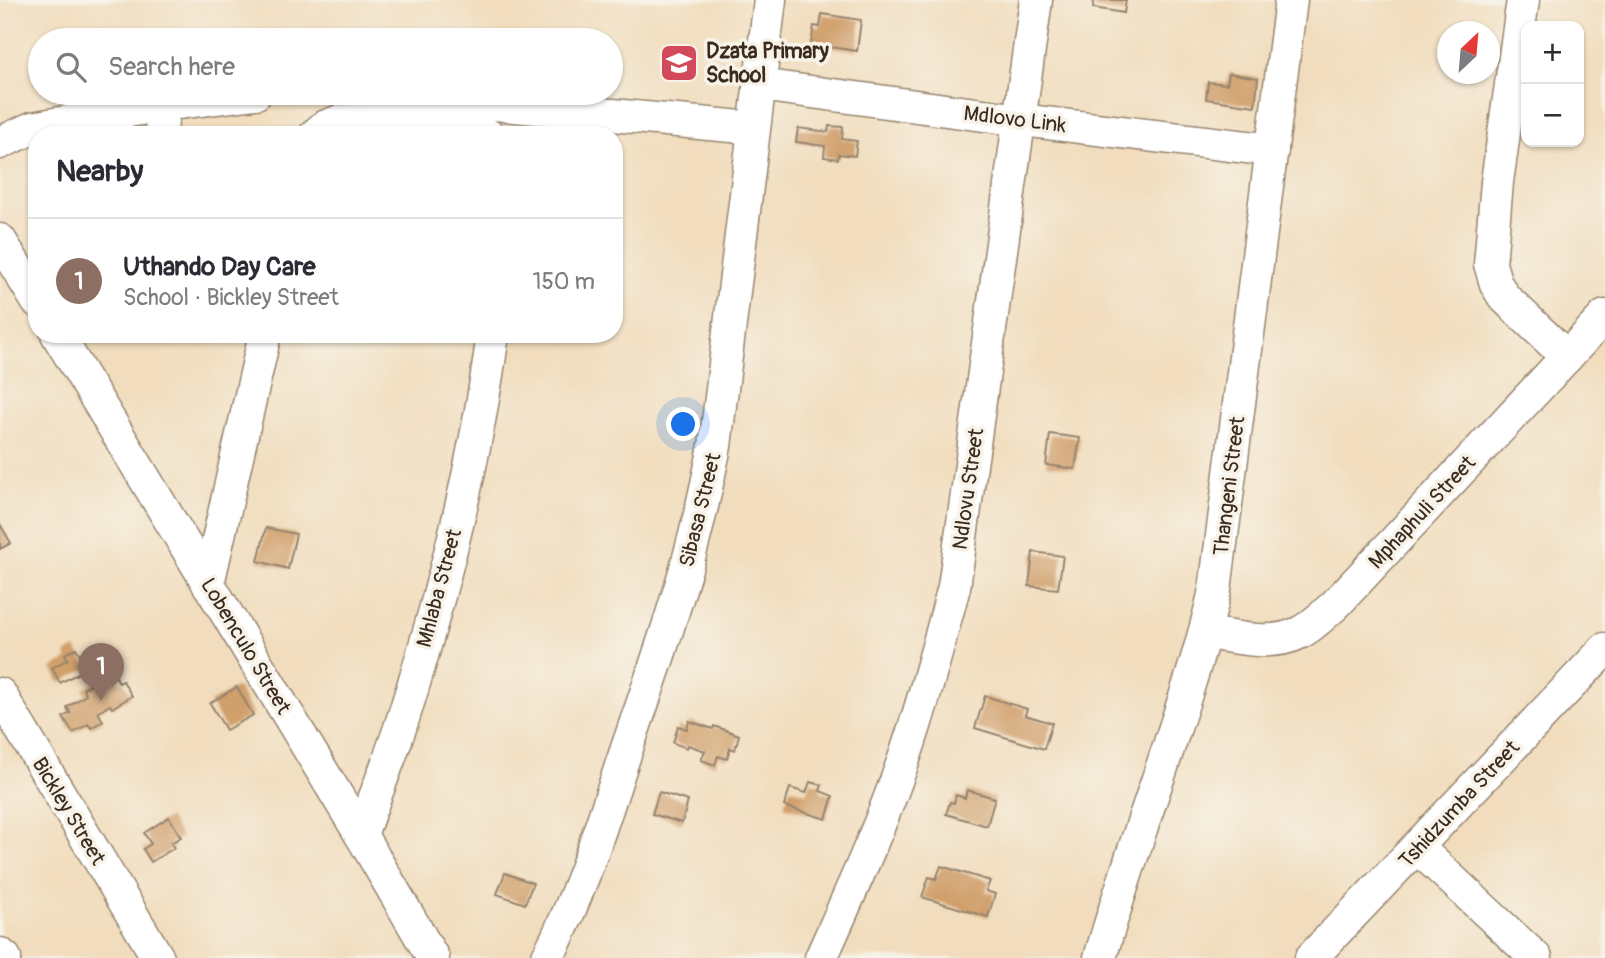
<!DOCTYPE html>
<html lang="en">
<head>
<meta charset="utf-8">
<style>
	:root { --surface:#fff; --page:#f7f7f7; --text:#2b2b33; --muted:#7c7c81; --line:#e1e1e2; --accent:#d1495b }
	body { margin:0; font-family:Pangolin,sans-serif; background:var(--page); color:var(--text) }
	.controls { position:absolute; right:21px; top:21px; display:grid; overflow:hidden; border-radius:14px; box-shadow:0 2px 5px #0004 }
	.controls button { width:63px; height:63px; display:grid; place-items:center; padding:0; border:0; border-bottom:2px solid var(--line); background:var(--surface); color:var(--text); font:35px sans-serif }
	.compass { position:absolute; left:1437px; top:21px; width:63px; height:63px; border-radius:50%; background:var(--surface); box-shadow:0 2px 5px #0004; rotate:26deg }
	.you { position:absolute; left:684px; top:425px; width:24px; height:24px; margin:-18px; border:5px solid #fff; border-radius:50%; background:#1a73e8; box-shadow:0 0 0 10px #1a73e833 }
	.badge { display:grid; place-items:center; width:46px; height:46px; border-radius:50%; background:var(--accent); color:#fff; font-size:23px; font-weight:700 }
	.pin { position:absolute; translate:-50% -58px; filter:drop-shadow(0 2px 4px #0008) }
	.pin::after { content:''; position:absolute; top:37px; width:24px; height:21px; background:inherit; clip-path:polygon(0 0,100% 0,50% 100%) }
	.list { margin:0; padding:0; list-style:none }
	h2 { display:flex; justify-content:space-between; align-items:center; height:91px; margin:0; padding:0 28px; font-size:30px }
	h2 small { font-size:23px; font-weight:400; color:var(--muted) }
	.list li { display:grid; grid-template-columns:46px 1fr auto; gap:21px; align-items:center; box-sizing:border-box; height:126px; padding:0 28px; border-top:2px solid var(--line) }
	.list b { display:block; font-size:26px; white-space:nowrap }
	.list p { margin:0; font-size:23px; white-space:nowrap; color:var(--muted) }
	.list em { font-size:23px; font-style:normal; color:var(--muted) }
	.icon { flex:none; width:38px; height:38px; fill:none; stroke:currentColor; stroke-width:2; stroke-linecap:round; stroke-linejoin:round }
	.map { position:relative; flex:none; width:1605px; height:958px; overflow:hidden }
	.search { position:absolute; background:var(--surface); box-shadow:0 2px 5px #0004; left:28px; top:28px; width:595px; height:77px; display:flex; align-items:center; gap:18px; box-sizing:border-box; padding:0 24px; border-radius:38px; color:var(--muted); font-size:26px }
	.panel { position:absolute; background:var(--surface); box-shadow:0 2px 5px #0004; left:28px; top:126px; width:595px; height:217px; border-radius:28px }
	.map>svg:first-child { display:block }
</style>
</head>
<body>
<div class="map">
<svg width="1605" height="958" viewBox="0 0 1605 958">
	<rect width="100%" height="100%" fill="#f7f3e8"/>
	<filter id="ink" filterUnits="userSpaceOnUse"><feTurbulence type="fractalNoise" baseFrequency=".0143" numOctaves="2"/><feDisplacementMap in="SourceGraphic" scale="14" xChannelSelector="R" yChannelSelector="G"/><feConvolveMatrix kernelMatrix="1 2 1 2 8 2 1 2 1" color-interpolation-filters="sRGB"/></filter>
	<filter id="wash" filterUnits="userSpaceOnUse"><feTurbulence type="fractalNoise" baseFrequency=".00686" numOctaves="4" result="noise"/><feDisplacementMap in="SourceGraphic" scale="28" xChannelSelector="R" yChannelSelector="G"/><feGaussianBlur stdDeviation="1.57" result="paint"/><feColorMatrix in="noise" values="0 0 0 0 0 0 0 0 0 0 0 0 0 0 0 0 0 1.4 0 .05"/><feComposite in="paint" operator="in"/></filter>
	<g filter="url(#wash)">
		<rect width="100%" height="100%" fill="#f1ddbd"/>
		<g id="blocks">
			<g fill="#d09f6b">
				<polygon points="1094,0 1126,0 1124,13 1093,8"/>
				<polygon points="822,14 861,20 857,51 811,44 814,26 820,27"/>
				<polygon points="1229,73 1258,78 1255,106 1206,99 1208,82 1227,84"/>
				<polygon points="829,126 843,127 842,139 857,141 855,156 839,154 838,159 824,157 825,146 796,142 798,128 828,132"/>
				<polygon points="1050,434 1080,438 1075,469 1046,465"/>
				<polygon points="0,524 11,543 0,549"/>
				<polygon points="266,528 296,534 288,569 258,561"/>
				<polygon points="1033,552 1063,556 1058,589 1029,586"/>
				<polygon points="76,648 88,668 60,683 52,668 68,659 65,654"/>
				<polygon points="113,671 119,683 123,681 132,696 112,708 110,705 98,712 103,721 91,728 88,724 73,733 63,717 70,713 67,707 86,695 83,689"/>
				<polygon points="237,687 253,715 226,730 210,703"/>
				<polygon points="985,696 1027,709 1025,715 1052,723 1044,749 975,728"/>
				<polygon points="689,721 713,729 714,726 739,735 735,750 730,748 727,759 718,756 715,765 701,760 705,751 688,745 687,748 673,743 678,726 687,729"/>
				<polygon points="810,782 822,785 820,791 833,796 826,819 784,806 790,788 806,793"/>
				<polygon points="967,790 995,798 987,826 946,814 950,802 954,803 956,795 965,798"/>
				<polygon points="659,792 688,801 682,823 652,814"/>
				<polygon points="169,817 181,837 171,843 174,848 151,862 143,849 151,844 144,833"/>
				<polygon points="941,866 990,881 986,891 995,894 988,917 922,897 929,877 936,879"/>
				<polygon points="505,873 533,883 525,904 497,894"/>
			</g>
		</g>
	</g>
	<g filter="url(#ink)">
		<use href="#blocks" fill-opacity="0" stroke="#96846e" stroke-width="2"/>
		<g fill="none" stroke-linecap="round" stroke-linejoin="round">
			<defs>
				<g id="minor">
					<polyline points="1523,0 1497,182 1490,264 1496,284 1504,297 1567,357"/>
					<polyline points="759,85 1021,120 1272,150"/>
					<polyline points="374,93 753,128"/>
					<polyline points="161,135 163,105"/>
					<polyline points="315,135 324,127 340,121 356,120 482,132 488,135"/>
					<polyline points="0,143 32,128 163,105 256,93"/>
					<polyline points="0,240 37,301"/>
					<polyline points="57,334 361,835 433,958"/>
					<polyline points="208,584 265,334"/>
					<path d="M1206 633C1235 637 1271 647 1299 633 1312 627 1323 615 1334 606L1605 316"/>
					<polyline points="0,694 158,958"/>
					<path d="M361 835C376 793 393 752 406 709 444 587 476 461 493 334"/>
					<polyline points="1418,848 1536,958"/>
					<polyline points="0,954 5,958"/>
					<path d="M547 958C581 893 602 823 625 754 647 690 670 626 688 561 699 523 707 485 715 446L770 0"/>
					<path d="M821 958C853 887 886 815 910 741 927 690 940 639 954 587L1036 0"/>
					<path d="M1100 958C1119 893 1141 828 1163 764 1182 706 1202 649 1215 590L1291 0"/>
					<polyline points="1311,958 1605,649"/>
				</g>
			</defs>
			<use href="#minor" stroke="#96846e" stroke-width="35"/>
			<use href="#minor" stroke="#fff" stroke-width="32"/>
		</g>
	</g>
	<defs>
		<symbol id="school-square" viewBox="-11 -11 22 22"><rect x="-9" y="-9" width="18" height="18" rx="4" fill="#d1495b" stroke="#f7f3e8"/><path d="M0-5L7-2L0 1L-7-2ZM-4 1L0 2.5L4 1V4Q0 6-4 4Z" fill="#fff"/></symbol>
	</defs>
	<g fill-rule="evenodd">
		<use href="#school-square" x="657" y="41" width="44" height="44"/>
	</g>
	<g text-anchor="middle" stroke-width="7" stroke-linejoin="round" paint-order="stroke">
		<g font-size="21" font-weight="bold" fill="#3b2a1e" stroke="#f7f3e8" text-anchor="start">
			<text x="706" y="58">Dzata Primary<tspan x="706" dy="24">School</tspan></text>
		</g>
		<g font-size="21" fill="#3b2a1e" stroke="#f7f3e8">
			<text transform="translate(1015 119) rotate(7)" y="7">Mdlovo Link</text>
			<text transform="translate(1229 486) rotate(-83)" y="7">Thangeni Street</text>
			<text transform="translate(968 489) rotate(-82)" y="7">Ndlovu Street</text>
			<text transform="translate(700 510) rotate(-76)" y="7">Sibasa Street</text>
			<text transform="translate(1422 512) rotate(-47)" y="7">Mphaphuli Street</text>
			<text transform="translate(439 588) rotate(-75)" y="7">Mhlaba Street</text>
			<text transform="translate(246 646) rotate(59)" y="7">Lobenculo Street</text>
			<text transform="translate(1459 804) rotate(-47)" y="7">Tshidzumba Street</text>
			<text transform="translate(69 811) rotate(59)" y="7">Bickley Street</text>
		</g>
	</g>
</svg>
<div class="controls">
<button>+</button>
<button>−</button>
</div>
<svg class="compass" viewBox="-18 -18 36 36"><path d="M0-13l5 13h-10z" fill="#e53935"/><path d="M0 13l5-13h-10z" fill="#7c7c81"/></svg>
<div class="you"></div>
<div class="pin badge" style="left:101px;top:701px;background:#8d6e63">1</div>
<div class="search"><svg class="icon" aria-label="search" viewBox="0 0 24 24"><circle cx="10" cy="10" r="6"/><path d="M15 15l6 6"/></svg>Search here</div>
<section class="panel">
<h2>Nearby<small></small></h2>
<ul class="list">
<li><span class="badge" style="background:#8d6e63">1</span><div><b>Uthando Day Care</b><p>School · Bickley Street</p></div><em>150 m</em></li>
</ul>
</section>
</div>
</body>
</html>
